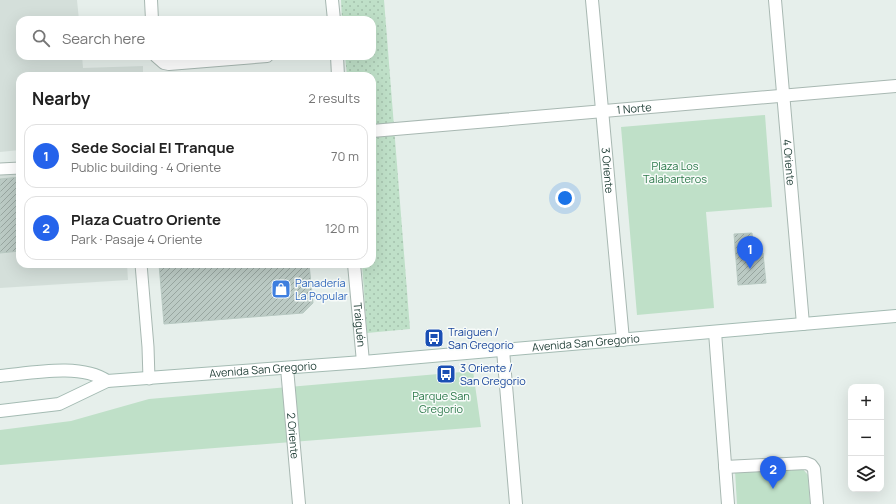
<!DOCTYPE html>
<html lang="en">
<head>
<meta charset="utf-8">
<style>
	:root { --surface:#fff; --page:#f6f6f6; --text:#222; --muted:#767676; --line:#e0e0e0; --accent:#2563eb }
	body { margin:0; font-family:Manrope,sans-serif; background:var(--page); color:var(--text) }
	.controls { position:absolute; right:12px; bottom:12px; display:grid; overflow:hidden; border-radius:8px; box-shadow:0 4px 16px #0002 }
	.controls button { width:36px; height:36px; display:grid; place-items:center; padding:0; border:0; border-bottom:1px solid var(--line); background:var(--surface); color:var(--text); font:20px sans-serif }
	.you { position:absolute; left:565px; top:198px; width:14px; height:14px; margin:-10px; border:3px solid #fff; border-radius:50%; background:#1a73e8; box-shadow:0 0 0 6px #1a73e833 }
	.badge { display:grid; place-items:center; width:26px; height:26px; border-radius:50%; background:var(--accent); color:#fff; font-size:13px; font-weight:700 }
	.pin { position:absolute; translate:-50% -33px; filter:drop-shadow(0 1px 2px #0008) }
	.pin::after { content:''; position:absolute; top:21px; width:14px; height:12px; background:inherit; clip-path:polygon(0 0,100% 0,50% 100%) }
	.list { margin:0; padding:0; list-style:none }
	h2 { display:flex; justify-content:space-between; align-items:center; height:52px; margin:0; padding:0 16px; font-size:17px }
	h2 small { font-size:13px; font-weight:400; color:var(--muted) }
	.list li { display:grid; grid-template-columns:26px 1fr auto; gap:12px; align-items:center; box-sizing:border-box; height:64px; margin:0 8px 8px; padding:0 8px; border:1px solid var(--line); border-radius:12px }
	.list b { display:block; font-size:15px; white-space:nowrap }
	.list p { margin:0; font-size:13px; white-space:nowrap; color:var(--muted) }
	.list em { font-size:13px; font-style:normal; color:var(--muted) }
	.icon { flex:none; width:22px; height:22px; fill:none; stroke:currentColor; stroke-width:2; stroke-linecap:round; stroke-linejoin:round }
	.map { position:relative; flex:none; width:896px; height:504px; overflow:hidden }
	.search { position:absolute; background:var(--surface); box-shadow:0 4px 16px #0002; left:16px; top:16px; width:360px; height:44px; display:flex; align-items:center; gap:10px; box-sizing:border-box; padding:0 14px; border-radius:12px; color:var(--muted); font-size:15px }
	.panel { position:absolute; background:var(--surface); box-shadow:0 4px 16px #0002; left:16px; top:72px; width:360px; height:196px; border-radius:12px }
	.map>svg:first-child { display:block }
</style>
</head>
<body>
<div class="map">
<svg width="896" height="504" viewBox="0 0 896 504">
	<defs>
		<pattern id="grass-dots" width="8" height="8" patternUnits="userSpaceOnUse"><rect width="8" height="8" fill="#bfe0c8"/><path d="M2 2h.1M6 6h.1" fill="none" stroke="#a4c1ad" stroke-width="1.8" stroke-linecap="round"/></pattern>
		<pattern id="building-hatch" width="6" height="6" patternUnits="userSpaceOnUse"><rect width="6" height="6" fill="#bbcac4"/><path d="M-1 1l2-2M0 6l6-6M5 7l2-2" fill="none" stroke="#98a6a0"/></pattern>
	</defs>
	<rect width="100%" height="100%" fill="#e6efeb"/>
	<g fill="#d4dfda">
		<polygon points="0,0 77,0 79,20 20,20 20,56 82,56 83,68 143,66 143,76 20,76 20,150 0,152"/>
		<polygon points="20,162 20,264 127,264 128,280 0,288 0,163"/>
	</g>
	<polygon fill="url(#grass-dots)" points="341,0 384,0 410,329 367,333 362,264 372,264 372,76 347,76 345,56 372,56 372,20 342,20"/>
	<g fill="#bfe0c8">
		<polygon points="765,115 772,207 706,212 714,308 637,315 621,127"/>
		<polygon points="473,371 481,427 0,465 0,430 71,421 149,399"/>
		<polygon points="801,467 808,475 810,504 737,504 735,471"/>
	</g>
	<g fill="url(#building-hatch)" stroke="#b8c9c2">
		<polygon points="20,177 20,251 0,253 0,179"/>
		<polygon points="752,233 754,254 763,253 766,283 738,285 734,234"/>
		<polygon points="159,264 309,264 313,303 303,313 164,324"/>
	</g>
	<g fill="none" stroke-linecap="round" stroke-linejoin="round">
		<defs>
			<g id="lane">
				<polyline points="0,169 20,168"/>
				<polyline points="141,264 148,347 149,379"/>
			</g>
			<g id="street">
				<polyline points="151,0 152,20"/>
				<polyline points="332,0 334,20"/>
				<path id="s1" d="M592 0 623 340"/>
				<path id="s2" d="M775 0 803 324"/>
				<polyline points="156,56 164,63 169,64 267,56"/>
				<polyline points="337,56 338,76"/>
				<path id="s3" d="M372 131 896 86"/>
				<path id="s4" d="M354 264 363 362"/>
				<polyline points="715,332 728,504"/>
				<polyline points="503,350 516,504"/>
				<path id="s5" d="M287 368 299 504"/>
				<polyline points="725,467 806,463 811,465 814,469 817,504"/>
			</g>
			<g id="secondary">
				<path d="M0 376C32 373 81 363 107 381"/>
				<path id="s6" d="M0 411 59 404 107 381 363 362 896 316"/>
			</g>
		</defs>
		<use href="#lane" stroke="#a8b8b2" stroke-width="13"/>
		<use href="#street" stroke="#a8b8b2" stroke-width="14"/>
		<use href="#secondary" stroke="#a4bbb3" stroke-width="14"/>
		<use href="#lane" stroke="#fff" stroke-width="11"/>
		<use href="#street" stroke="#fff" stroke-width="12"/>
		<use href="#secondary" stroke="#fff" stroke-width="12"/>
	</g>
	<defs>
		<symbol id="shop-square" viewBox="-11 -11 22 22"><rect x="-9" y="-9" width="18" height="18" rx="4" fill="#3f7fe0" stroke="#f7fbf9"/><path d="M-5-2.5h2.3a2.7 3.5 0 0 1 5.4 0H5L5.5 6h-11ZM-1.5-2.5h3a1.5 2.3 0 0 0-3 0Z" fill="#fff"/></symbol>
		<symbol id="bus-square" viewBox="-11 -11 22 22"><rect x="-9" y="-9" width="18" height="18" rx="4" fill="#1a4fb4" stroke="#f7fbf9"/><path d="M-5-6H5V4H4V6H2V4H-2V6H-4V4H-5ZM-3.5-4V0h7V-4ZM-3.5 1.2v1.5H-2V1.2ZM2 1.2v1.5H3.5V1.2Z" fill="#fff"/></symbol>
	</defs>
	<g fill-rule="evenodd">
		<use href="#shop-square" x="270" y="278" width="22" height="22"/>
		<use href="#bus-square" x="423" y="327" width="22" height="22"/>
		<use href="#bus-square" x="435" y="363" width="22" height="22"/>
	</g>
	<g text-anchor="middle" stroke-width="3" stroke-linejoin="round" paint-order="stroke">
		<g font-size="11" fill="#24423a" stroke="#f7fbf9">
			<text dy="4" stroke="none"><textPath href="#s3" startOffset="263">1 Norte</textPath></text>
			<text dy="4" stroke="none"><textPath href="#s2" startOffset="163">4 Oriente</textPath></text>
			<text dy="4" stroke="none"><textPath href="#s1" startOffset="171">3 Oriente</textPath></text>
			<text dy="4" stroke="none"><textPath href="#s4" startOffset="61">Traiguén</textPath></text>
			<text dy="4" stroke="none"><textPath href="#s6" startOffset="593">Avenida San Gregorio</textPath></text>
			<text dy="4" stroke="none"><textPath href="#s6" startOffset="269">Avenida San Gregorio</textPath></text>
			<text dy="4" stroke="none"><textPath href="#s5" startOffset="68">2 Oriente</textPath></text>
		</g>
		<g font-size="11" fill="#2d7a4b" stroke="#f7fbf9">
			<text x="675" y="170">Plaza Los<tspan x="675" dy="13">Talabarteros</tspan></text>
			<text x="441" y="400">Parque San<tspan x="441" dy="13">Gregorio</tspan></text>
		</g>
		<g font-size="11" fill="#366cbe" stroke="#f7fbf9" text-anchor="start">
			<text x="295" y="287">Panadería<tspan x="295" dy="13">La Popular</tspan></text>
		</g>
		<g font-size="11" fill="#164399" stroke="#f7fbf9" text-anchor="start">
			<text x="448" y="336">Traiguen /<tspan x="448" dy="13">San Gregorio</tspan></text>
			<text x="460" y="372">3 Oriente /<tspan x="460" dy="13">San Gregorio</tspan></text>
		</g>
	</g>
</svg>
<div class="controls">
<button>+</button>
<button>−</button>
<button><svg class="icon" aria-label="layers" viewBox="0 0 24 24"><path d="M12 4l9 5-9 5-9-5zM3 14l9 5 9-5"/></svg></button>
</div>
<div class="you"></div>
<div class="pin badge" style="left:750px;top:269px">1</div>
<div class="pin badge" style="left:773px;top:489px">2</div>
<div class="search"><svg class="icon" aria-label="search" viewBox="0 0 24 24"><circle cx="10" cy="10" r="6"/><path d="M15 15l6 6"/></svg>Search here</div>
<section class="panel">
<h2>Nearby<small>2 results</small></h2>
<ul class="list">
<li><span class="badge">1</span><div><b>Sede Social El Tranque</b><p>Public building · 4 Oriente</p></div><em>70 m</em></li>
<li><span class="badge">2</span><div><b>Plaza Cuatro Oriente</b><p>Park · Pasaje 4 Oriente</p></div><em>120 m</em></li>
</ul>
</section>
</div>
</body>
</html>
